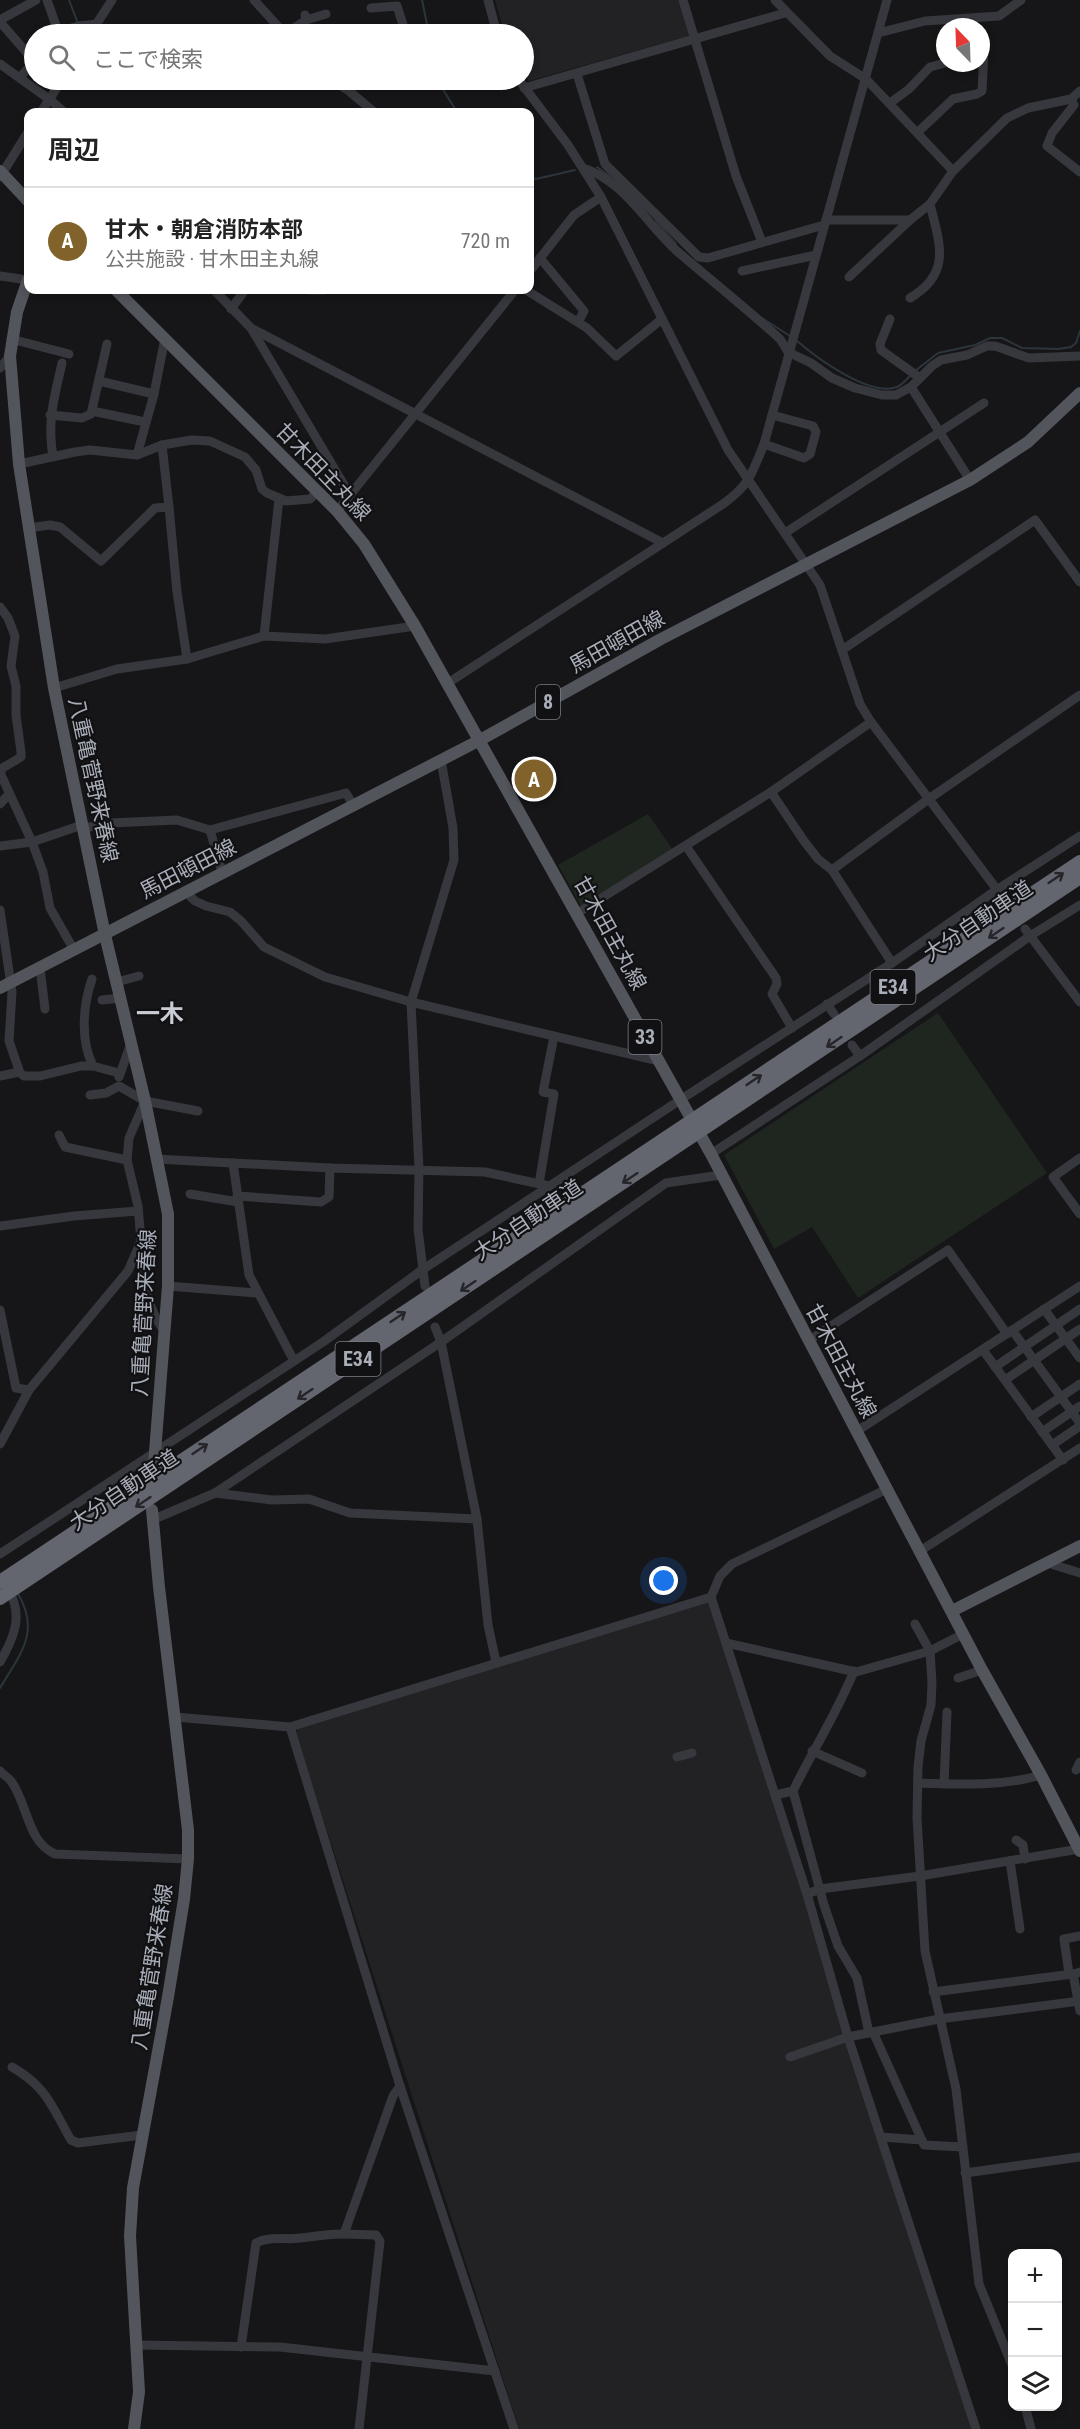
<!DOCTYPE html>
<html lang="ja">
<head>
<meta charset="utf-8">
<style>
	:root { --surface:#fff; --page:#f6f6f6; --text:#222; --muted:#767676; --line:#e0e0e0; --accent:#80622a }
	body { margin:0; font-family:"Roboto Condensed","Noto Sans JP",sans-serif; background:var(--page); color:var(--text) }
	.controls { position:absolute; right:18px; bottom:18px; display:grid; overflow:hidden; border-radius:12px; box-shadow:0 3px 9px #0003 }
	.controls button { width:54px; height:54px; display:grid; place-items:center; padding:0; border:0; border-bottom:2px solid var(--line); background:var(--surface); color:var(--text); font:30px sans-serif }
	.compass { position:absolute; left:936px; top:18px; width:54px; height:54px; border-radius:50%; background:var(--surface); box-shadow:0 3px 9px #0003; rotate:337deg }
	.you { position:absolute; left:664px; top:1581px; width:21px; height:21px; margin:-15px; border:4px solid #fff; border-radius:50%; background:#1a73e8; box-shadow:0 0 0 9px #1a73e833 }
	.badge { display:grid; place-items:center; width:39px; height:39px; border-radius:50%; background:var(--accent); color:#fff; font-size:20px; font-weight:700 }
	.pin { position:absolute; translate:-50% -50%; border:3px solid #fff; box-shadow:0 2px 6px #0006 }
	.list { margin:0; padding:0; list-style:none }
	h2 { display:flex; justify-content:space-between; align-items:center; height:78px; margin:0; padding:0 24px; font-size:26px }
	h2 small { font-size:20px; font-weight:400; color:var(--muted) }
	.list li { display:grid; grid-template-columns:39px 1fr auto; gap:18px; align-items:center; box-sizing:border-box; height:108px; padding:0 24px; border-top:2px solid var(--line) }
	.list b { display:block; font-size:22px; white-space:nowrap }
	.list p { margin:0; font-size:20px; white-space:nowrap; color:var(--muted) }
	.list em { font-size:20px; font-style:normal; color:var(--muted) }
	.icon { flex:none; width:33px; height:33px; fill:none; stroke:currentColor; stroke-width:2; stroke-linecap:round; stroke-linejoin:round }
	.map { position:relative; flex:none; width:1080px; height:2429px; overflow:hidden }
	.search { position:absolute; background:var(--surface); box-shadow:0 3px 9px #0003; left:24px; top:24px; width:510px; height:66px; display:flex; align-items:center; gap:15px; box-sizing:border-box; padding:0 21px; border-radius:33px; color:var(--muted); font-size:22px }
	.panel { position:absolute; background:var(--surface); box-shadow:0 3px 9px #0003; left:24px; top:108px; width:510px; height:186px; border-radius:12px }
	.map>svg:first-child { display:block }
</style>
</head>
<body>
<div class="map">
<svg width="1080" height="2429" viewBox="0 0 1080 2429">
	<rect width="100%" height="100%" fill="#161618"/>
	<g fill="#222225">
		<polygon points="495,0 681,0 692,35 529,81 524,73 524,34 505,34"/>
		<polygon points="706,1602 711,1605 974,2429 519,2429 296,1734 298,1729"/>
	</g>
	<g fill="#1e261f">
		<polygon points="648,814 673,850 581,906 558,865"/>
		<polygon points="938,1013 1047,1173 858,1298 812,1227 774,1249 724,1155"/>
	</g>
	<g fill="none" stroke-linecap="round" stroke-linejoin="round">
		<g stroke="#2c353c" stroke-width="2">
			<polyline points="69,0 77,21"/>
			<polyline points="422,0 429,34"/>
			<polyline points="437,80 457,112"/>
			<polyline points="597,167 611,177"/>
			<polyline points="530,177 536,179 575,170"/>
			<polyline points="656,221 676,244"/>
			<polyline points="762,318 790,336"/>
			<path d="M797 341C817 358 869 397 897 387 902 385 907 379 911 375"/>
			<polyline points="915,371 938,353 975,345 990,338 1002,338 1022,348 1058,349 1071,347 1076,343 1080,331"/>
			<path d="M0 1688C21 1653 41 1631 17 1592"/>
		</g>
		<g stroke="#37383d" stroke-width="9">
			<polyline points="47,0 58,31"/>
			<polyline points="254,0 285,34"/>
			<polyline points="488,0 497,34"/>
			<polyline points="683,0 736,176 762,242"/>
			<polyline points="775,0 830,56 866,79 953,171"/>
			<polyline points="371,8 397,6 406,34"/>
			<polyline points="0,20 36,0"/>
			<polyline points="306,20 326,14"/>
			<polyline points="0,22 34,61"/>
			<polyline points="878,33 925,21 999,16 1021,0"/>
			<polyline points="52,34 78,26 97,24"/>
			<polyline points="90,34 112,0"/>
			<polyline points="285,34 306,20 305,15"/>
			<polyline points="0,64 49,99 64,112"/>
			<polyline points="577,74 605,164 699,257 708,258 824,225"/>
			<polyline points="20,77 34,62"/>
			<polyline points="332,80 349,91 374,112"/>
			<polyline points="519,80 568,145 601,197 574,215 530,271"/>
			<polyline points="524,88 785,13"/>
			<polyline points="1071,99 1074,105 1052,133 1047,146 1080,172"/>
			<polyline points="890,103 909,89 930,67 945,63"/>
			<polyline points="41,112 62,80"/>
			<polyline points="918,132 953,99 977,94 982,91 984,50 981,45"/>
			<path d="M583 168C625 181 647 225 678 252 712 281 747 309 780 339L788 352 811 363 832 378 855 388 882 395H896L911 387 932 366 941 360 967 355 987 346H995L1029 358 1080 356"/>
			<polyline points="0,177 28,132"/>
			<polyline points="601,197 728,450 820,585 860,704 871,722 1004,899"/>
			<polyline points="826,220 910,220 930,204 953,171 1007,118 1028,108 1071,99 1080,91"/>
			<polyline points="540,258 584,311 578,322"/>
			<polyline points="742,271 816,255"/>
			<polyline points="0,276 28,280"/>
			<polyline points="849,277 910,220"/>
			<polyline points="214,290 251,328 663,543"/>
			<polyline points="310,290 324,290"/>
			<polyline points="526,290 587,328 616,356 662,319"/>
			<path d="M910 298C953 273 939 242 930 204"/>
			<polyline points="231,309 245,290"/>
			<polyline points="890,319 880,344 881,350 920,378"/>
			<polyline points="251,328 350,495"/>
			<polyline points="11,339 69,354"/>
			<polyline points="0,368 10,356"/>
			<polyline points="99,381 154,394"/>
			<polyline points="911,387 970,480"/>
			<polyline points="92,411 145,422"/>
			<polyline points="50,415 82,418 91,414 107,344"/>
			<polyline points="764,444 804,458 810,454 816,432 813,426 772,415"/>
			<polyline points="137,455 154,394 165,338"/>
			<path d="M53 457C47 420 54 399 62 363"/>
			<polyline points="19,464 75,452 90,450 137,455 162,445 192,440 210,441 245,457 256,470 262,489 267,493 286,501 310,499 317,492"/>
			<polyline points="169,507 177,592 187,659"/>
			<polyline points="337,511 515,290"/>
			<polyline points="28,528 50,525 60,527 101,561 155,508 169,507 162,445"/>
			<polyline points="785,533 984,403"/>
			<polyline points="0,607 8,618 15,636 11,666 16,686 16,715 21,752 21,757 1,769 1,775 32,842 43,872 50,908 74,950"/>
			<polyline points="264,636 279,499"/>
			<polyline points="842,650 1035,520 1080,582"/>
			<path d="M448 683 723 504C750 485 752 473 764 444L887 0"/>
			<polyline points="54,688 117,669 187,659 264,636 325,639 415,626"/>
			<polyline points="771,792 804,841 818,859 832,870 892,963"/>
			<polyline points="0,804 9,794"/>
			<polyline points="84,828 110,823 177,820 210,830 346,793 354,806"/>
			<polyline points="210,830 222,872"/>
			<polyline points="0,846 32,842 79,826"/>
			<polyline points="686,846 776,978 777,984 772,994 792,1028"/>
			<polyline points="832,870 930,798 1080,695"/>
			<polyline points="185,891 195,901 206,906 230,912 241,921 264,947 325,977 411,1002 659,1061"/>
			<polyline points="0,910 12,992 9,1041 20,1073 24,1076 40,1076 81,1066 93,1066 119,1073"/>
			<polyline points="576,914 771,792 871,722"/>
			<polyline points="1025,929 1080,1002"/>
			<polyline points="40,968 45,1009"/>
			<path d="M92 979C83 1005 80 1040 93 1066"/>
			<polyline points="117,982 139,976"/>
			<polyline points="102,1000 121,998"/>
			<polyline points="827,1004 834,1014"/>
			<polyline points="852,1045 860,1056"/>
			<polyline points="0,1076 19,1072"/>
			<polyline points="119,1077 131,1043"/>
			<polyline points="90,1095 106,1093 119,1086 145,1101 198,1111"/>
			<polyline points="59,1135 65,1147 127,1160"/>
			<polyline points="711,1154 860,1056 1030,936 1080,905"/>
			<polyline points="1080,1158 1053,1177 1080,1214"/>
			<polyline points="156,1159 330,1168 485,1172 549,1186"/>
			<polyline points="233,1163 249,1275 294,1361"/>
			<polyline points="539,1184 554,1094 543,1092 554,1036"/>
			<polyline points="190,1194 238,1202"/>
			<polyline points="237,1196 321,1202 329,1197 330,1168"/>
			<polyline points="0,1226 74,1216 138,1211"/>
			<path d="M141 1243C147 1280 141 1297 164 1331"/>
			<polyline points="168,1286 257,1293"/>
			<polyline points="425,1286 418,1229 419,1169 411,1002 454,860 453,828 441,760"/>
			<polyline points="1044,1309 1080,1358"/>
			<polyline points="0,1310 16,1388 29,1390"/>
			<polyline points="435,1327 441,1342 477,1519 488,1625 496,1662"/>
			<polyline points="1012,1330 1080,1423"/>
			<polyline points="808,1341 948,1250 1007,1334"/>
			<polyline points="983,1350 1063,1460"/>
			<polyline points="995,1367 1080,1309"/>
			<polyline points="1005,1380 1080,1329"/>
			<polyline points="1031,1417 1080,1384"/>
			<polyline points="857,1431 1080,1286"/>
			<polyline points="1042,1432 1080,1406"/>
			<polyline points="0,1444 29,1390 128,1271 141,1241 138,1206 127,1160 129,1138 145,1101"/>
			<polyline points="1052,1445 1080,1426"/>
			<polyline points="887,1489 732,1564 720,1576 711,1597 807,1894 848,2037 976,2429"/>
			<polyline points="215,1493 272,1500 309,1499 350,1513 477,1519"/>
			<polyline points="152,1520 215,1493 441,1342 666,1183 721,1175"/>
			<polyline points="920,1551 1080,1448"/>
			<polyline points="0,1554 323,1342 422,1270 680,1100 892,963 998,889 1080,836"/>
			<polyline points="1048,1563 1080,1573"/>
			<polyline points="915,1624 930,1651 932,1683 931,1705 921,1741 918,1767 917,1818 925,1951 956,2089 979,2284 1012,2365"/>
			<polyline points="726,1643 856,1672 930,1651 963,1634"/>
			<path d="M0 1662C14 1638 24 1615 8 1589"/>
			<polyline points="958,1678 982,1670"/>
			<polyline points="175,1717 290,1727"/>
			<polyline points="812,1751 862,1773"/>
			<polyline points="677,1757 692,1753"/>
			<polyline points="1076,1770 1080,1762"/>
			<path d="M0 1771C3 1775 8 1777 11 1781 28 1804 27 1842 55 1854L188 1859"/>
			<path d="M918 1783C959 1784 1001 1787 1041 1775"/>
			<polyline points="944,1784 947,1712"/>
			<polyline points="793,1791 824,1905 838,1946 857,1978 869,2033"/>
			<path d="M775 1795 793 1791C813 1750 837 1713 854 1671"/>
			<polyline points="1016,1840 1023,1845 1025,1859"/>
			<polyline points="1010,1861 1020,1929"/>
			<polyline points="807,1894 820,1889 920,1876 1079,1849"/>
			<polyline points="1080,1972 1073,1974 1080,2011"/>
			<polyline points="1069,1974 1064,1939 1080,1936"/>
			<polyline points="933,1992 1073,1974"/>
			<polyline points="873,2032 924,2145 963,2147"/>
			<polyline points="790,2057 848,2037 939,2019 1080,2001"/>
			<path d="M12 2067C47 2087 52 2107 71 2140L78 2143 142 2135"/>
			<polyline points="881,2137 922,2140"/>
			<polyline points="965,2173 1080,2157"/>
			<polyline points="136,2345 280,2347 495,2371"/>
			<path d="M241 2347 256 2243C269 2236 286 2240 300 2238 315 2237 329 2233 344 2234"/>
			<polyline points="1025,2406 1031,2429"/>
			<polyline points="359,2429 380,2241 376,2235 344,2234 393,2096 400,2086"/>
			<polyline points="514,2429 400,2086 290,1727 711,1597"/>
		</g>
		<g stroke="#53555c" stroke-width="12">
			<polyline points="0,171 28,201"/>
			<polyline points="28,280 17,312 10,356 19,464 54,688 105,935 145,1101 168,1214 168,1286 154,1465"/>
			<polyline points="116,290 337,511 364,544 415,626 711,1154 982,1670 1041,1775 1080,1851"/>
			<polyline points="0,988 480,740 661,639 970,480 1028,442 1080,393"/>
			<polyline points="952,1611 1080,1546"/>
			<polyline points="134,2429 139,2392 130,2236 133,2188 168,1997 184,1899 188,1859 188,1830 159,1587 152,1510"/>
		</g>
		<g stroke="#63666e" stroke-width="14">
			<polyline points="0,1582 1080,862"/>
			<polyline points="0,1598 1080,877"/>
		</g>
	</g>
	<defs><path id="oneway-shaft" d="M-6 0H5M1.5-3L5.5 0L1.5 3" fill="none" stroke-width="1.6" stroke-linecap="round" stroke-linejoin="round" transform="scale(1.5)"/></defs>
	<g stroke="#26262a">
		<use href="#oneway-shaft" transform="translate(1056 878) rotate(-34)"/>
		<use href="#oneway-shaft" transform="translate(996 933) rotate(146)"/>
		<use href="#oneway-shaft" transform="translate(834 1042) rotate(146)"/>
		<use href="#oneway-shaft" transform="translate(754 1080) rotate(-34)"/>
		<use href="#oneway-shaft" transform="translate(630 1178) rotate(146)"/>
		<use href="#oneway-shaft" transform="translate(468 1286) rotate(146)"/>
		<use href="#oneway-shaft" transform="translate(398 1317) rotate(-34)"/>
		<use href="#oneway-shaft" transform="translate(305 1394) rotate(146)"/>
		<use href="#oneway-shaft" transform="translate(200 1449) rotate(-34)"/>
		<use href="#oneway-shaft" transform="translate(143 1502) rotate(146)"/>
	</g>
	<g text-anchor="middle" stroke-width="4.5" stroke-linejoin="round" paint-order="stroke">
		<g fill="#111113" stroke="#7b7e86" stroke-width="1.5">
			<rect x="536" y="685" width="24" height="34" rx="4.5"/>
			<rect x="870.5" y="970" width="45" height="34" rx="4.5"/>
			<rect x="628.5" y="1020" width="33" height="34" rx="4.5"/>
			<rect x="335.5" y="1342" width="45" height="34" rx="4.5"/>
		</g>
		<g font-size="20" font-weight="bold" fill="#a8adb8">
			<text x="548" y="709">8</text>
			<text x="893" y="994">E34</text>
			<text x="645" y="1044">33</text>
			<text x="358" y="1366">E34</text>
		</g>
		<g font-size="21" fill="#a8adb8" stroke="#111113">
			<text transform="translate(323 472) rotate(46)" y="7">甘木田主丸線</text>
			<text transform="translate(617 642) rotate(-29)" y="7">馬田頓田線</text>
			<text transform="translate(93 780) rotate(78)" y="7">八重亀菅野来春線</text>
			<text transform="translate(188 869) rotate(-27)" y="7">馬田頓田線</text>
			<text transform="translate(978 921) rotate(-34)" y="7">大分自動車道</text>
			<text transform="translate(610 933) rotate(61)" y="7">甘木田主丸線</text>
			<text transform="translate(528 1220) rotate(-34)" y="7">大分自動車道</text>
			<text transform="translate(144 1313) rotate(-87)" y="7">八重亀菅野来春線</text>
			<text transform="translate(841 1361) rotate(62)" y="7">甘木田主丸線</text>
			<text transform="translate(124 1490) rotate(-34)" y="7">大分自動車道</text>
			<text transform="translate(152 1967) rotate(-81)" y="7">八重亀菅野来春線</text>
		</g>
		<g font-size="24" font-weight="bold" fill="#c9ccd4" stroke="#111113">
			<text x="160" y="1022">一木</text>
		</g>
	</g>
</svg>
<div class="controls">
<button>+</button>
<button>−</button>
<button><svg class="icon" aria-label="layers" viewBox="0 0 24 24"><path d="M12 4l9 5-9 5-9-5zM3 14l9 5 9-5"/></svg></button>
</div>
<svg class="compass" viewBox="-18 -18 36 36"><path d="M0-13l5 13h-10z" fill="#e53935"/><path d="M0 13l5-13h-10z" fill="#767676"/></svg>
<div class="you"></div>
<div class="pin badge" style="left:534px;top:779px">A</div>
<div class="search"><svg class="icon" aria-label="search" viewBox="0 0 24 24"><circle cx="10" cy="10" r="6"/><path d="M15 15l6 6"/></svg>ここで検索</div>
<section class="panel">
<h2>周辺<small></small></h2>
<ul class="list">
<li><span class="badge">A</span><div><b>甘木・朝倉消防本部</b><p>公共施設 · 甘木田主丸線</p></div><em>720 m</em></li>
</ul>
</section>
</div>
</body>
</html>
